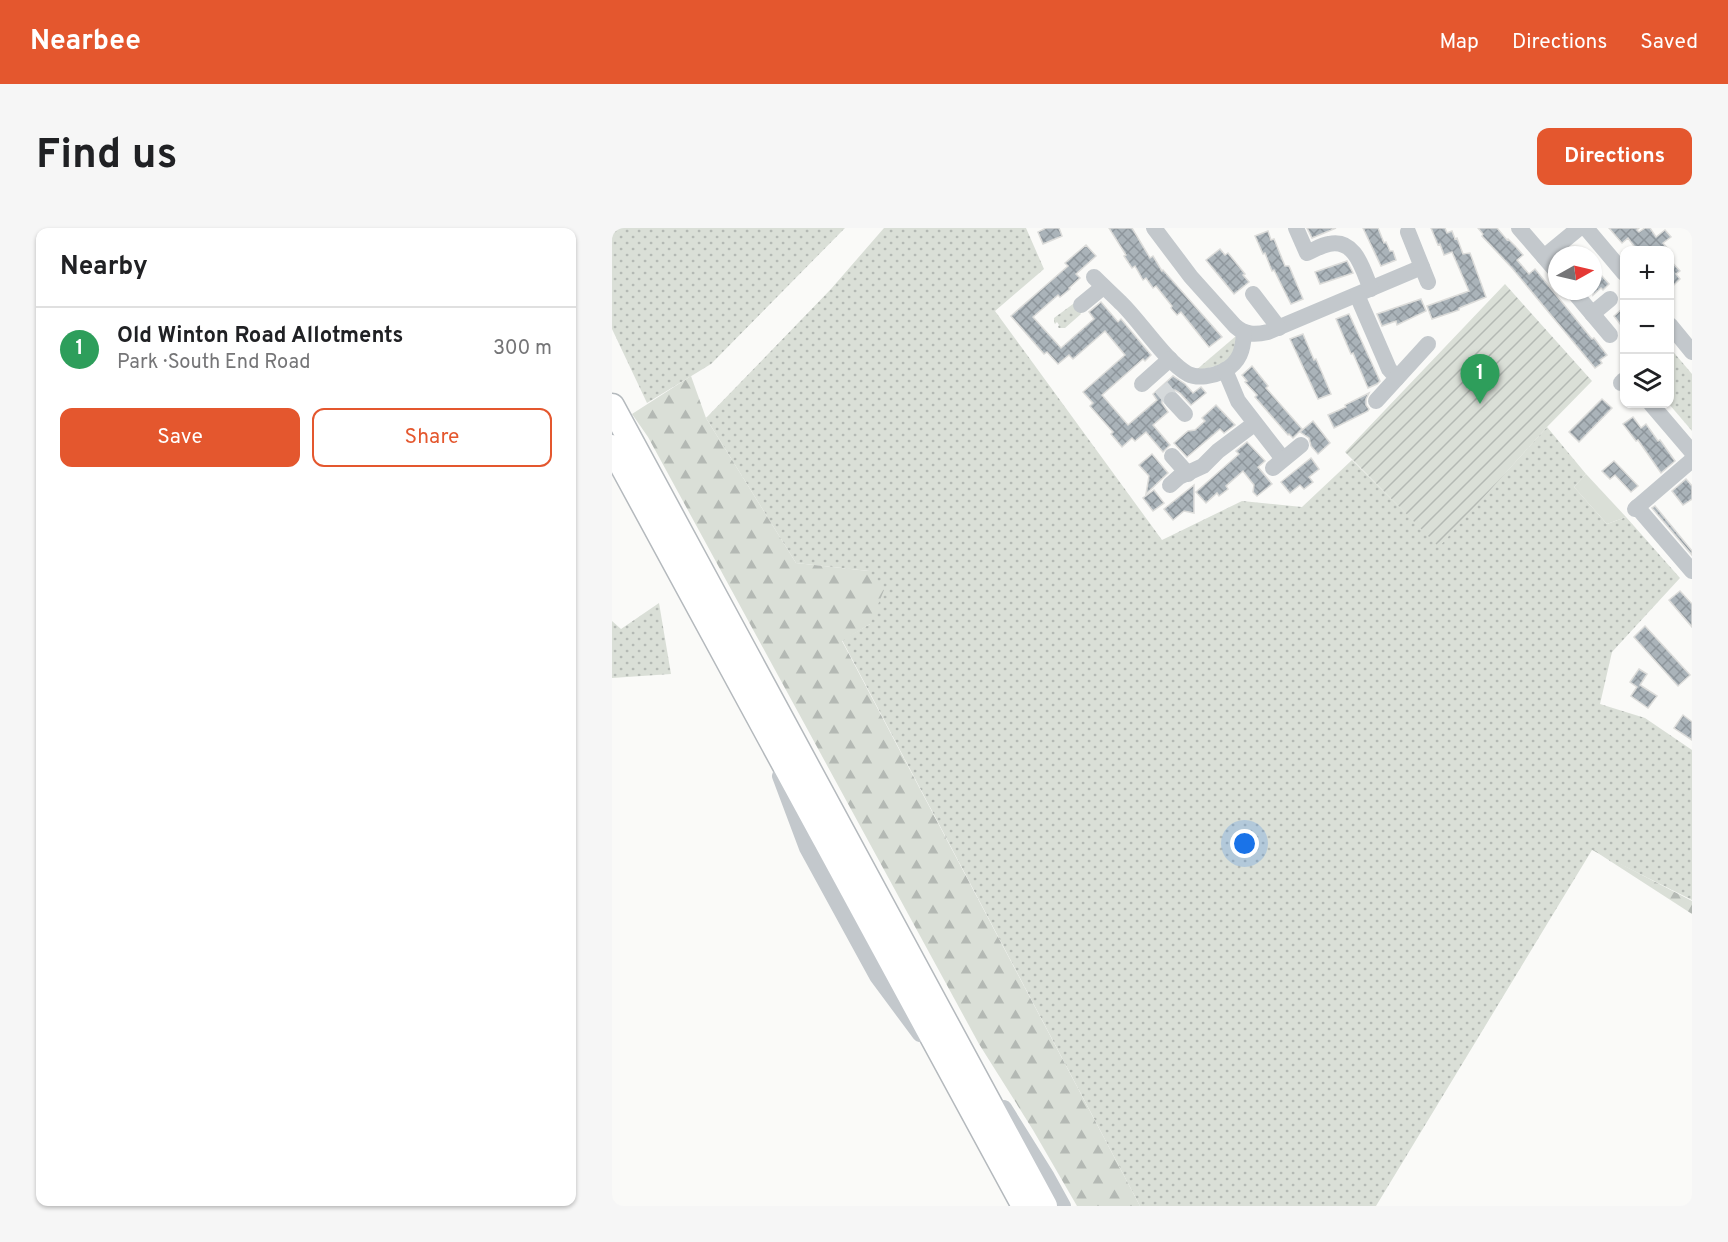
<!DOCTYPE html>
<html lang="en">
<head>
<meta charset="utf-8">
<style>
	:root { --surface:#fff; --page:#f6f6f6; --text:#202124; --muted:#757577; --line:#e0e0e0; --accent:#e4572e }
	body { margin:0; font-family:Overpass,sans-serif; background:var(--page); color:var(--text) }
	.controls { position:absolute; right:18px; top:18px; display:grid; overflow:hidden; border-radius:12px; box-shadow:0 2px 4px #0004 }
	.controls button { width:54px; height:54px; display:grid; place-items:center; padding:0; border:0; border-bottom:2px solid var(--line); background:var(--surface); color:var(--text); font:30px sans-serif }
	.compass { position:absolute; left:936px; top:18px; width:54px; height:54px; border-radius:50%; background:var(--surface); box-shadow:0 2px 4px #0004; rotate:82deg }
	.you { position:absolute; left:633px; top:616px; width:21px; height:21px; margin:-15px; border:4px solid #fff; border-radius:50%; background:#1a73e8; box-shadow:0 0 0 9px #1a73e833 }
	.badge { display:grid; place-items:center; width:39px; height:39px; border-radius:50%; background:var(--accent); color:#fff; font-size:20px; font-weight:700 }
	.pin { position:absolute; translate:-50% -50px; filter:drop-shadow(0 2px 3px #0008) }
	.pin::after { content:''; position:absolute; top:32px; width:21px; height:18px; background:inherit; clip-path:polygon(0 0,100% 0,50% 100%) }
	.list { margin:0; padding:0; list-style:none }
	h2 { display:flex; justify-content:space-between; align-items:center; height:78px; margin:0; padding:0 24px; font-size:26px }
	h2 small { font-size:20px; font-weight:400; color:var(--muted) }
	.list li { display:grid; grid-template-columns:39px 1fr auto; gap:18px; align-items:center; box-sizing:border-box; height:84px; padding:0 24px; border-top:2px solid var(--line) }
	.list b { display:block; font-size:22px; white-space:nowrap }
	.list p { margin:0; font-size:20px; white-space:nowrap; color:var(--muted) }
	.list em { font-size:20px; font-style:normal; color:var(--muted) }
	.actions { display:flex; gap:12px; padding:18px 24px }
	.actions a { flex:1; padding:14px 0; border:2px solid var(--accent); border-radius:12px; text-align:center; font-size:21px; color:var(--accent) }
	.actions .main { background:var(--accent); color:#fff }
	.icon { flex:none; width:33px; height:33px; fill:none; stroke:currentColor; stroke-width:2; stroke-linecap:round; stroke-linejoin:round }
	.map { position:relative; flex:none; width:1080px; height:978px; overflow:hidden; border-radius:12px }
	header { display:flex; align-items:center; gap:36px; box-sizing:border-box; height:84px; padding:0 30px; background:var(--accent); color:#fff }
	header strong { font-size:28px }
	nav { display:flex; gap:33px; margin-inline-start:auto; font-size:21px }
	.intro { display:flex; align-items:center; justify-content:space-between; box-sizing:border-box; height:144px; padding:0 36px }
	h1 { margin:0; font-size:42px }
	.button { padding:15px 27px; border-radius:12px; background:var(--accent); color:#fff; font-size:21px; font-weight:700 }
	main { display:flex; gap:36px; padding:0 36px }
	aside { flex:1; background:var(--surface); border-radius:12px; box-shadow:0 2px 4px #0004 }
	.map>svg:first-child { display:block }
</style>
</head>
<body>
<header>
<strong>Nearbee</strong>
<nav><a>Map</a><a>Directions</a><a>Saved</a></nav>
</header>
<div class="intro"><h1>Find us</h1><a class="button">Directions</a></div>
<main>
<aside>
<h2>Nearby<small></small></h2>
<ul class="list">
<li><span class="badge" style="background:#2e9e5b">1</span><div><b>Old Winton Road Allotments</b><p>Park · South End Road</p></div><em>300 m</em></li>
</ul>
<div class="actions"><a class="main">Save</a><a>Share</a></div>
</aside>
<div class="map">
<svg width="1080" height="978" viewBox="0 0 1080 978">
	<defs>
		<pattern id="grass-dots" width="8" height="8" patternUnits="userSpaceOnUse" patternTransform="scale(1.5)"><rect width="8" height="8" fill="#dadfd7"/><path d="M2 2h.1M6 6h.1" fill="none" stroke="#b4b9b4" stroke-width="1.8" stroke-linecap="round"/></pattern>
		<pattern id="forest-firs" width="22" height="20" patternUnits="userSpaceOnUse" patternTransform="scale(1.5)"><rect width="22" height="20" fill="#dadfd7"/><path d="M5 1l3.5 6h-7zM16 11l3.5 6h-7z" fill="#b4b9b4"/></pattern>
		<pattern id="garden-furrows" width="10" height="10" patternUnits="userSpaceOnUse" patternTransform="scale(1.5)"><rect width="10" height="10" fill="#dadfd7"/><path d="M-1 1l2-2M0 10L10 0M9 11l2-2" fill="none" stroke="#b4b9b4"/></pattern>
		<pattern id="building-cross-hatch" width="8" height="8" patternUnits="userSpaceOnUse" patternTransform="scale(1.5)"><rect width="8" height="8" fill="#aab3b9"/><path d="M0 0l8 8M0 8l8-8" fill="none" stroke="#8e969c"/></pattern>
	</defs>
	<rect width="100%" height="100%" fill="#fafaf8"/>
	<g fill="url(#grass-dots)">
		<polygon points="0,0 233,0 99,136 35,175 0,101"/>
		<polygon points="272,0 414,0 432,41 383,83 550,312 630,273 690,279 740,232 827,318 935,199 974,246 962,259 995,296 1014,289 1068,350 1000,424 988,476 1033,490 1080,522 1080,672 980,622 764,978 528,978 230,412 258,396 257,343 184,335 94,190 219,61"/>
		<polygon points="461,76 464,78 469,86 453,100 447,100 446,99 447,97 445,94 443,96 442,94 442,90"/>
		<polygon points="624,108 626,120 612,136 583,143"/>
		<polygon points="1058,120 1080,146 1080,203 1057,176"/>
		<polygon points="47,375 59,446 0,450 0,393 9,401"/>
	</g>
	<g fill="url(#forest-firs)">
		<polygon points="79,148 94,190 184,335 257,343 272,362 258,396 230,413 528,978 465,978 421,902 367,816 36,209 20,186"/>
		<polygon points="978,620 1080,673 1080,686"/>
	</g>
	<polygon fill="#dadfd7" points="974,246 1014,289 995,296 962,259"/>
	<polygon fill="url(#garden-furrows)" points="893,56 980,153 935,199 827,319 733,224"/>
	<g fill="url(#building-cross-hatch)" stroke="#dcdcda" stroke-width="1.5">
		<polygon points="434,0 447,0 450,8 431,16 426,4"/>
		<polygon points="497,0 520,0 538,30 541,28 550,43 551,42 610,109 597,119 569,84 565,87 559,80 560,78 544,58 541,60 534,50 531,52 523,38 520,40 512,28 514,27"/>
		<polygon points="695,0 724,0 700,10"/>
		<polygon points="751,0 766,0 772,15 774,14 778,23 781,23 784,32 769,38"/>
		<polygon points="819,0 833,0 835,5 840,3 843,11 845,10 851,26 858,25 874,69 847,80 847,82 820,91 815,78 857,63 840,24 832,27 828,16 826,17"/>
		<polygon points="866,0 885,0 895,12 896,11 904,19 911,27 905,32 917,46 923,41 980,111 982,110 988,118 995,127 988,132 990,135 983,140 900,40 870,8 871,6"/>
		<polygon points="997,0 1027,0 1025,2 1027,4 1033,0 1038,0 1044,9 1053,2 1059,9 1051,15 1057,22 1025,22 1016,10 1010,15"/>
		<polygon points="656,3 659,12 662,11 673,38 677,38 691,71 679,76 662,42 660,43 653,25 651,26 643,8"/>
		<polygon points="474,17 484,28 464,46 468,50 457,60 458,61 448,69 446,67 421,89 449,120 482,91 477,84 489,74 506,94 509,91 539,127 533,133 531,131 490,167 516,197 545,172 541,166 561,148 573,156 581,165 589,159 594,165 579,177 568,165 563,162 553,164 550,168 550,175 556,184 541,197 558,217 551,224 534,204 523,213 520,210 510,219 499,206 501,204 478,178 481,175 471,164 513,127 493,103 461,131 457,127 446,136 435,124 432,126 399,88 456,38 453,35"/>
		<polygon points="608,21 613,27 616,25 633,46 631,47 637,54 622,66 594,32"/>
		<polygon points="1058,32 1068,43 1064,46 1068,51 1058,61"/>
		<polygon points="735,33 741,45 708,56 703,44"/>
		<polygon points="981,38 997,56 991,62 989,60 981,67"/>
		<polygon points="809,71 814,83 785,97 784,93 770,98 765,86"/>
		<polygon points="1012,79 1012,101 1002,88"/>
		<polygon points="737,86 768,153 765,156 756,160 741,125 739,126 724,91"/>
		<polygon points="691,106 702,132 704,131 719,166 706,171 678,111"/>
		<polygon points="640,138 656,158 654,160 661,168 690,201 681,210 677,206 676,207 643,169 645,167 633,154 635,153 630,147"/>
		<polygon points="757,165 754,171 754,177 757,181 756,183 722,200 716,187 734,179 733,177"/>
		<polygon points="990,171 1000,180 967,214 957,204"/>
		<polygon points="604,177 623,197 612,205 608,201 575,229 562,215 576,203 583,202 593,193 590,190"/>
		<polygon points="1021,189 1029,200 1034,196 1046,213 1048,212 1063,233 1049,245 1026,212 1024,213 1011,196"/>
		<polygon points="701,193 718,215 706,226 699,218 697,210 688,204"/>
		<polygon points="635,214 653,233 646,239 660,256 645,268 641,264 642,257 631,243 614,258 616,261 607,268 605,265 594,275 584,264 627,226 624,223"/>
		<polygon points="540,226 556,245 534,266 537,248 527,237"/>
		<polygon points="699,230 707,241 697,249 701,254 692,261 688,257 678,265 669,254"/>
		<polygon points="1002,233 1026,258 1019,264 1003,247 998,251 990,243"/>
		<polygon points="1074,251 1080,258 1080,271 1071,277 1060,263"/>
		<polygon points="582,257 582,285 572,283 561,292 552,281"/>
		<polygon points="542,262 552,275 541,283 531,270"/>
		<polygon points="1043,278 1080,323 1080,327 1040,280"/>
		<polygon points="1068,363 1080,376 1080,399 1057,372"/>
		<polygon points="1033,398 1078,447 1066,458 1022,409"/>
		<polygon points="1027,441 1035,446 1028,457 1045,468 1036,480 1019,468 1025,459 1018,454"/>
		<polygon points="1071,487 1080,494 1080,512 1062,500"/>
	</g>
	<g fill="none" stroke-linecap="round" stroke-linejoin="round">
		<polyline stroke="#d5d9db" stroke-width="16" stroke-dasharray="16 8" stroke-linecap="butt" points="549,159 560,172"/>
		<defs>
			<g id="highway">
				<polyline points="0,178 433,978"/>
				<polyline points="0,219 412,978"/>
			</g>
		</defs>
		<use href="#highway" stroke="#b4b9bd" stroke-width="27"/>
		<g stroke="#c3c8cc" stroke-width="16">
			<path d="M542 0 579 49 623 98C633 107 643 107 656 104L810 39"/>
			<path d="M684 0 695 25C702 22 710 17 717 16 744 10 751 43 759 61"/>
			<polyline points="907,0 945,44"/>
			<polyline points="974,0 1012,45"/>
			<polyline points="796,4 816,54"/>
			<polyline points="932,29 967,0"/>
			<path d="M482 49C491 58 500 66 509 75 528 93 554 134 576 146 586 151 601 148 612 143 628 134 631 122 632 105"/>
			<polyline points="961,63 998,107"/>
			<polyline points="641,66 667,100"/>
			<polyline points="745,67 777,141 785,150 764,173"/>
			<polyline points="469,77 491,59"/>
			<polyline points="980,86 998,71"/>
			<polyline points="1058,97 1080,124"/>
			<polyline points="613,142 626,173 671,231"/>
			<polyline points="785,150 816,116"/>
			<polyline points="1009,155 1012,152"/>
			<polyline points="530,156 558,131"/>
			<polyline points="560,172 573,186"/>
			<polyline points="1039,176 1080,224"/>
			<polyline points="560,228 576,246"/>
			<polyline points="661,240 689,217"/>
			<polyline points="558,257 567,249 591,238 606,223 642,196"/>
			<polyline points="1025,279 1080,343"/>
			<polyline points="1023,281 1080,232"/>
			<polyline points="168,548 195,620 265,748 308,806"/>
			<polyline points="392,880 435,949 451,978"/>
		</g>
		<use href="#highway" stroke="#fff" stroke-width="24"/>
	</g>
</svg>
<div class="controls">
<button>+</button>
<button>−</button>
<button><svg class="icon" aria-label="layers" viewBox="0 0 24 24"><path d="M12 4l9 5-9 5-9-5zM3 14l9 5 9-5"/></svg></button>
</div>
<svg class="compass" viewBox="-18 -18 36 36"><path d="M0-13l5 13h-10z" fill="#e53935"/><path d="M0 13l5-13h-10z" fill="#757577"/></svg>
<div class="you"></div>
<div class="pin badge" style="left:868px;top:176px;background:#2e9e5b">1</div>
</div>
</main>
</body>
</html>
